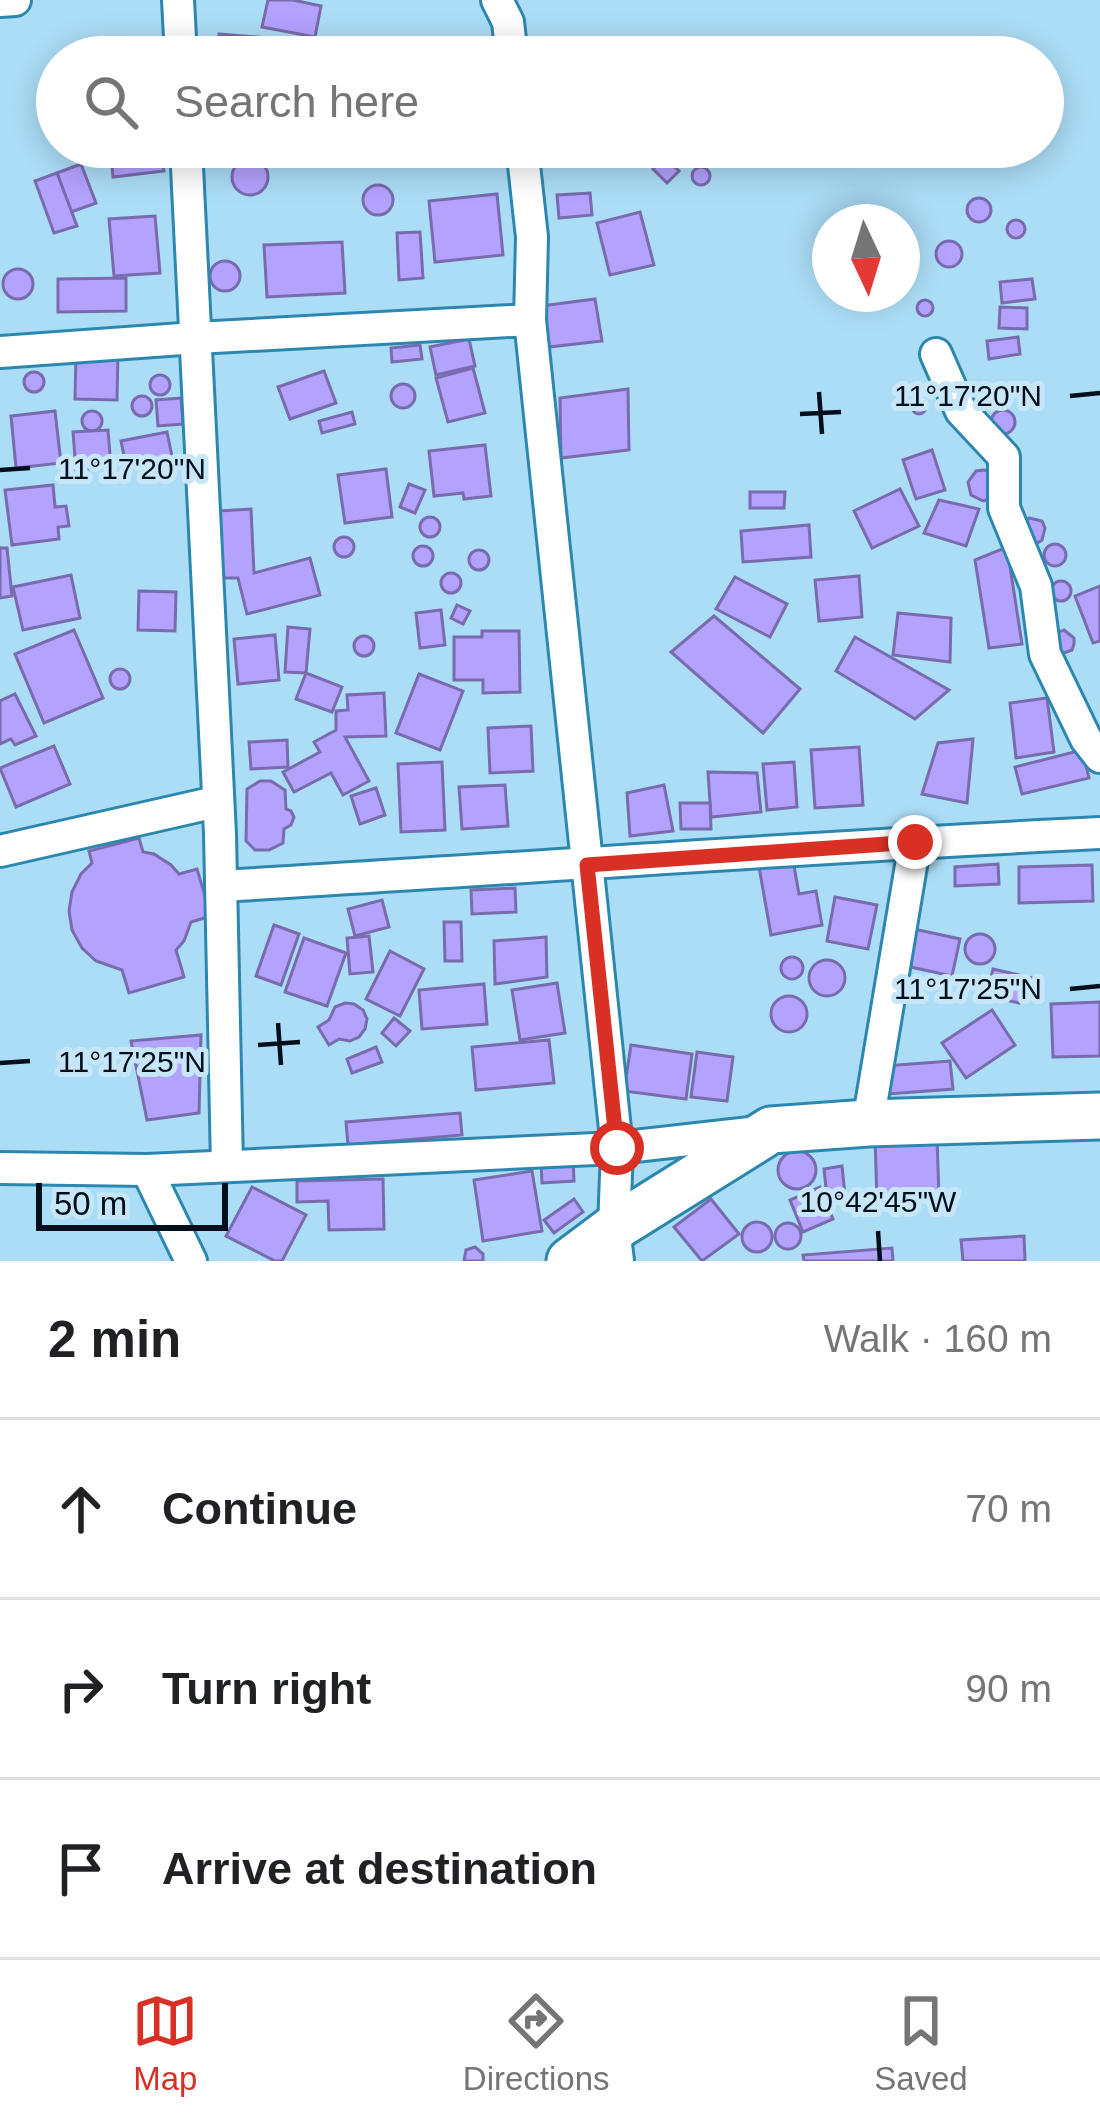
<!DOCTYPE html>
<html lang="en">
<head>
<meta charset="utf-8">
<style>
	:root { --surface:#fff; --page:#f2f2f2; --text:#202124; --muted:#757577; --line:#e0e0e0; --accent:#d93025 }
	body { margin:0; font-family:Helvetica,sans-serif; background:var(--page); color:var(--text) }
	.compass { position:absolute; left:812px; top:204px; width:108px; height:108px; border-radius:50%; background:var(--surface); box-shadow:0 6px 30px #0003; rotate:176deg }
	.scale { position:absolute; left:36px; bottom:30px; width:192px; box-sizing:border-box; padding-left:12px; border:6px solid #000f1b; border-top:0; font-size:33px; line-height:42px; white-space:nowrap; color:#000f1b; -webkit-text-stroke:9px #c7e7f9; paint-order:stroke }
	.stop { position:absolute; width:36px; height:36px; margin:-27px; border:9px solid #d93025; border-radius:50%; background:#fff }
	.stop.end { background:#d93025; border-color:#fff; box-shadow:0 3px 12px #0008 }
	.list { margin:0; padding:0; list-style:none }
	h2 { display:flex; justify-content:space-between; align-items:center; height:156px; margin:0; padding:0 48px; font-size:51px }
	h2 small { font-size:39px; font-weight:400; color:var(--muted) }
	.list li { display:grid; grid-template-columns:78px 1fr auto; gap:36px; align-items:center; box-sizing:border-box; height:180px; padding:0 48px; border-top:3px solid var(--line) }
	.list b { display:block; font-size:45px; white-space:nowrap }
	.list em { font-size:39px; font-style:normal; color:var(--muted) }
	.icon { flex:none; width:66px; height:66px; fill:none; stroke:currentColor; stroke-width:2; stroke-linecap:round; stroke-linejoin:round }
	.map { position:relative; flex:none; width:1100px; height:1261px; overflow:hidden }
	.search { position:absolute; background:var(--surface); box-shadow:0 6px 30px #0003; left:36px; right:36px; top:36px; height:132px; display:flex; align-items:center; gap:30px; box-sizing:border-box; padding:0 42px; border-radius:66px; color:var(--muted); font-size:45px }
	.sheet { height:696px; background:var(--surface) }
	nav { display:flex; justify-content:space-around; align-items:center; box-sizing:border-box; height:168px; border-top:3px solid var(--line); background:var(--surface); font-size:33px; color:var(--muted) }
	nav a { display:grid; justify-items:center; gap:6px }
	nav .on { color:var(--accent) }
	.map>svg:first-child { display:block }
</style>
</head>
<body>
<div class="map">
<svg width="1100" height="1261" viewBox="0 0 1100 1261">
	<rect width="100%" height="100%" fill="#acddf7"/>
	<g fill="#b3a2fe" stroke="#786bae" stroke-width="3">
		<polygon points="268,0 293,0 321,6 315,37 262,27"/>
		<polygon points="219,34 269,38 266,57 217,57"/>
		<polygon points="67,147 106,147 105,155"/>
		<polygon points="110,147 161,147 164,171 113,177"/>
		<polygon points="665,157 679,171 667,183 653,169"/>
		<circle cx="250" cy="177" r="18"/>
		<polygon points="81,164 96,203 71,212 57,173"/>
		<circle cx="701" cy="176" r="9"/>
		<polygon points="57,173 77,226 54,233 35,181"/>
		<circle cx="378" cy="200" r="15"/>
		<polygon points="590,193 592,215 559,218 557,195"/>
		<polygon points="497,194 503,255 435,262 429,201"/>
		<circle cx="979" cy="210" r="12"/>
		<polygon points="640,212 654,265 610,275 597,223"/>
		<polygon points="155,216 160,273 114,276 109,219"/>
		<circle cx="1016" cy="229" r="9"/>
		<polygon points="420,232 423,278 399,280 397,233"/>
		<circle cx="949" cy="254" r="13"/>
		<polygon points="342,242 345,293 267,297 264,245"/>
		<circle cx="225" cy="276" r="15"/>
		<circle cx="18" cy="284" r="15"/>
		<polygon points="126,278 126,311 58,312 58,279"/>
		<polygon points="1032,279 1035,299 1002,303 1000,282"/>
		<polygon points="595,299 602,341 549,347 541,306"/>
		<circle cx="925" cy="308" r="8"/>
		<polygon points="1000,307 1027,308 1027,329 999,328"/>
		<polygon points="1018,337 1020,354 989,359 987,341"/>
		<polygon points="469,339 475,366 436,375 430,347"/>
		<polygon points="420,345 422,359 392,362 391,348"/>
		<polygon points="76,351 118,352 117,400 75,399"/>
		<polygon points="473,368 485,413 448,422 436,378"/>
		<polygon points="324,371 336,403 290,419 278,387"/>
		<circle cx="34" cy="382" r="10"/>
		<circle cx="160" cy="385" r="10"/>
		<circle cx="403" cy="396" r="12"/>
		<polygon points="628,389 629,450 561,458 560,398"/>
		<circle cx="142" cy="406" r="10"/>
		<polygon points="181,398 183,424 158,426 156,400"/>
		<circle cx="919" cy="407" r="7"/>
		<circle cx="1003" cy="422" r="12"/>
		<circle cx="92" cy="421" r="10"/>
		<polygon points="55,411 61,463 16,468 11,416"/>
		<polygon points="352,412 355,424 322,433 319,421"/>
		<polygon points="108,430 111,467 76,470 73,432"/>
		<polygon points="167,432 173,461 127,470 121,441"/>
		<polygon points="485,445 491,496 464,499 463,493 434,496 429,451"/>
		<polygon points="932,450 945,490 916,499 903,460"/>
		<polygon points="386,469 392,517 345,523 338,475"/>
		<polygon points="983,470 990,471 990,499 983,501 971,495 968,482 976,471"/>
		<polygon points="409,484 425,490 415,513 400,507"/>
		<polygon points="53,485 55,507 66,506 69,526 58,527 59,539 12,545 5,490"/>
		<polygon points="900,489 919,526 872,548 854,511"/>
		<polygon points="750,492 785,492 784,508 750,508"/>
		<polygon points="939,500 979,509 966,546 924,533"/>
		<polygon points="251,509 254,573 310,558 320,595 247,614 238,578 222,578 219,511"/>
		<circle cx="430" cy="527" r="10"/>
		<polygon points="1029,518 1042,521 1045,528 1042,540 1036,544 1028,543 1023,521"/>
		<polygon points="809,525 811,557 743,562 741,531"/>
		<circle cx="344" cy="547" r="10"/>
		<circle cx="1055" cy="555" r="11"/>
		<circle cx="423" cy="556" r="10"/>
		<polygon points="1007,547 1022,644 989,648 975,560"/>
		<polygon points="0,548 7,548 12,596 0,598"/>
		<circle cx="479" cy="560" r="10"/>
		<circle cx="451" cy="583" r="10"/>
		<polygon points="71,575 80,618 23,630 13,587"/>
		<polygon points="859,576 862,617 819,621 815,580"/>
		<polygon points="735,577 787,604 770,637 716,609"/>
		<circle cx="1061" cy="591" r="10"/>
		<polygon points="1100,586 1100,641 1093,643 1075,596"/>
		<polygon points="139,591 176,592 175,631 138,630"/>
		<polygon points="457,605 470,611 463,624 451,618"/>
		<polygon points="441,610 445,645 420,648 416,613"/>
		<polygon points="898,613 951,618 950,662 893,655"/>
		<polygon points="714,616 800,689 763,733 671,652"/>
		<polygon points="288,627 310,629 306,673 285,672"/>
		<polygon points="74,630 103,698 44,723 15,654"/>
		<polygon points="1064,630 1074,638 1074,644 1072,650 1061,654 1053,635"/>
		<polygon points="482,631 519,631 520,692 483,693 483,680 454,680 454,637 482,637"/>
		<polygon points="275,635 279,680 238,684 234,639"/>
		<circle cx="364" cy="646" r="10"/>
		<polygon points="855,637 949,690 915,719 836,671"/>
		<circle cx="120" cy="679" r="10"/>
		<polygon points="306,673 342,687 332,712 296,699"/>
		<polygon points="419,674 463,691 440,750 396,733"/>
		<polygon points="384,693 386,736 345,737 369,781 343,795 331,773 294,792 283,772 320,752 314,742 336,730 336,711 348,710 347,695"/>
		<polygon points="15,694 36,736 15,745 11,739 0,744 0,701"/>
		<polygon points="1047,698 1054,752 1016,758 1010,703"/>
		<polygon points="531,726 533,771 490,773 488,728"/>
		<polygon points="973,739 967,803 922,794 938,743"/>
		<polygon points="287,740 288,767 251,769 249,742"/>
		<polygon points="54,746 70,784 16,807 0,768"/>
		<polygon points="859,747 863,805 815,808 811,750"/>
		<polygon points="1082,750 1089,778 1022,794 1015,767"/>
		<polygon points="442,762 445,830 401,832 398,764"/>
		<polygon points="794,762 797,807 767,810 763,764"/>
		<polygon points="708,772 757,773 761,812 711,817"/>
		<polygon points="260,781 271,781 285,790 286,809 291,811 294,817 291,825 284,829 283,843 269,850 255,850 246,841 247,789"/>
		<polygon points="505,785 508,826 462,829 459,787"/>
		<polygon points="664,785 673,831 630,836 627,793"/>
		<polygon points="376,788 385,815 360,824 351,796"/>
		<polygon points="680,803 710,803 711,829 681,829"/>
		<polygon points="139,838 143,852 154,854 171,865 179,874 197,869 211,916 191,922 184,941 176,950 184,977 129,993 122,970 96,961 82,948 72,930 69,911 72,892 81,874 92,863 89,851"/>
		<polygon points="793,860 799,894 816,891 822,925 771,935 759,867"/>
		<polygon points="998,864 999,884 955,886 955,867"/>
		<polygon points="1092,865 1093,901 1019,903 1019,867"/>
		<polygon points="515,888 516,912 472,914 471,890"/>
		<polygon points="835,897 877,905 868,949 827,941"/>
		<polygon points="382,900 389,927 355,936 348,909"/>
		<polygon points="444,922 461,922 462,961 445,961"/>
		<polygon points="274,925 299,934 281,985 256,976"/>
		<polygon points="914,929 960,939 952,976 906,966"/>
		<circle cx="980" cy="949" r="15"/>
		<polygon points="369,936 373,972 350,974 347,938"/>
		<polygon points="546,937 547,977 495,984 494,941"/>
		<polygon points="304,938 346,953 327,1006 285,992"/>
		<polygon points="390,951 424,969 400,1016 366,999"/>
		<circle cx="792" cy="968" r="11"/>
		<circle cx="827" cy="978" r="18"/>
		<polygon points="993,969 1037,979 1034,992 1022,989 1019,1003 987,996"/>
		<polygon points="557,983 565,1033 520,1040 512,990"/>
		<polygon points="484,984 487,1024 422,1029 419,990"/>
		<circle cx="789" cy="1014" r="18"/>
		<polygon points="1100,1002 1100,1056 1053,1057 1051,1004"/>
		<polygon points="345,1003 354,1004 363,1010 367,1019 365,1029 359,1037 350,1041 339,1039 329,1045 318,1027 329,1020 335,1007"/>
		<polygon points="992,1010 1015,1045 966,1078 942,1043"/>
		<polygon points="394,1018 410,1031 396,1046 382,1033"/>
		<polygon points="201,1035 199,1113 147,1120 131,1041"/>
		<polygon points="549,1040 554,1083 476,1090 472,1047"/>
		<polygon points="631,1045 692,1054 686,1099 624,1091"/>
		<polygon points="376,1047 382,1062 352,1073 347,1059"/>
		<polygon points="697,1052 733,1057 727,1101 691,1097"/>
		<polygon points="950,1061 953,1089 888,1094 885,1066"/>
		<polygon points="460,1113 462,1135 348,1145 346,1122"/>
		<polygon points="937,1138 939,1197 877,1199 875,1140"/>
		<circle cx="797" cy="1170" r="19"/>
		<polygon points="573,1158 574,1181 542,1183 541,1160"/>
		<polygon points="842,1166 845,1195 827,1197 824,1169"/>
		<polygon points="532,1171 542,1231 483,1241 474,1180"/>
		<polygon points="383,1179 384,1229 329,1230 328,1201 297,1202 297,1181"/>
		<polygon points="252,1187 306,1215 282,1261 275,1261 226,1236"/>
		<polygon points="820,1187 833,1219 803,1232 790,1200"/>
		<polygon points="574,1199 583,1212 554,1233 544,1220"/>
		<polygon points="711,1199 739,1234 702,1261 674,1227"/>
		<circle cx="757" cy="1237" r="15"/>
		<circle cx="788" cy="1236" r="13"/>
		<polygon points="1024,1236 1025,1261 963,1261 961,1240"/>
		<polygon points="475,1247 483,1254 483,1261 464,1261 466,1250"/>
		<polygon points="892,1248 893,1261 804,1261 803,1255"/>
	</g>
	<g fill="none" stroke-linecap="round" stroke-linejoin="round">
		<defs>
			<g id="street">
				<polyline points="178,0 181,57"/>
				<polyline points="497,0 508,22 512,57"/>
				<polyline points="0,1 15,0"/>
				<polyline points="186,147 220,834 227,1166"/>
				<polyline points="522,147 532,237 530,320 617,1148 614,1228 618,1261"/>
				<polyline points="0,352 196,338 530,320"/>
				<polyline points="936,354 961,411 1004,457 1004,508 1036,586 1045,654 1086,739 1100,757"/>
				<polyline points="0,851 216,802"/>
				<path d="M221 886C514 869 807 847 1100 833"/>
				<polyline points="868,1123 915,842"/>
				<polyline points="0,1168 147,1170 617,1148 759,1132"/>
				<polyline points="147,1170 191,1261"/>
			</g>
			<polyline id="primary" points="570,1261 614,1228 771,1130 868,1123 1100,1116"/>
		</defs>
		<use href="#street" stroke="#2c87af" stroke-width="36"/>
		<use href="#primary" stroke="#2c87af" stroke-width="51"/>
		<use href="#street" stroke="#fff" stroke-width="30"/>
		<use href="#primary" stroke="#fff" stroke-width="45"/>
	</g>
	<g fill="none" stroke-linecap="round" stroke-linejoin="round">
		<polyline stroke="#d93025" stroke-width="15" points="617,1148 587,865 915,842"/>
	</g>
	<path fill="none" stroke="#000f1b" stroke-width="4.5" d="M819 392 822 434M1070 396 1100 393M800 414 841 412M0 470 30 468M1070 989 1100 986M278 1023 281 1065M258 1045 300 1042M0 1063 30 1061M878 1231 880 1261"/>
	<g font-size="30" text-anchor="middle" fill="#000f1b" stroke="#c7e7f9" stroke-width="10" stroke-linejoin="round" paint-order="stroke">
		<text x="968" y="406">11°17'20"N</text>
		<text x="132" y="479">11°17'20"N</text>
		<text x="968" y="999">11°17'25"N</text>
		<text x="132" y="1072">11°17'25"N</text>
		<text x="878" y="1212">10°42'45"W</text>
	</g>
</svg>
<svg class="compass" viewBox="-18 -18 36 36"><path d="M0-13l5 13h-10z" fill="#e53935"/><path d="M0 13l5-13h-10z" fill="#757577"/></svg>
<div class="scale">50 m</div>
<div class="stop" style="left:617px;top:1148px"></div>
<div class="stop end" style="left:915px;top:842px"></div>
<div class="search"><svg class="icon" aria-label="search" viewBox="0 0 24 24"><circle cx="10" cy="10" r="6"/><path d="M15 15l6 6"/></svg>Search here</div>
</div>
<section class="sheet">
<h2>2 min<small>Walk · 160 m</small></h2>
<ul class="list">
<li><svg class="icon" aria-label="ahead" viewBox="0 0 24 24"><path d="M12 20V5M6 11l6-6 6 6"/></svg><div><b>Continue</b></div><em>70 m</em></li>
<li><svg class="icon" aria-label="right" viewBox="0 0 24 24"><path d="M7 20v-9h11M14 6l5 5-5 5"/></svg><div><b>Turn right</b></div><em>90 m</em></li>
<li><svg class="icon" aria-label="arrive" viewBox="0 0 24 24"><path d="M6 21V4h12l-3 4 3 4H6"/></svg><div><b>Arrive at destination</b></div></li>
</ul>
</section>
<nav>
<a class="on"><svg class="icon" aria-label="map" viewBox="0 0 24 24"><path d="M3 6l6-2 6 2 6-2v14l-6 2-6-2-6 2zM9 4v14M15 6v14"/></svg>Map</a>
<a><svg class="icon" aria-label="directions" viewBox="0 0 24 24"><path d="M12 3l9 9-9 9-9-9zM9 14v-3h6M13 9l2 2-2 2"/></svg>Directions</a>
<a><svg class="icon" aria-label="saved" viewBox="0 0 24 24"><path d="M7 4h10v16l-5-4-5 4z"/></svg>Saved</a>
</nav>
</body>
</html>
